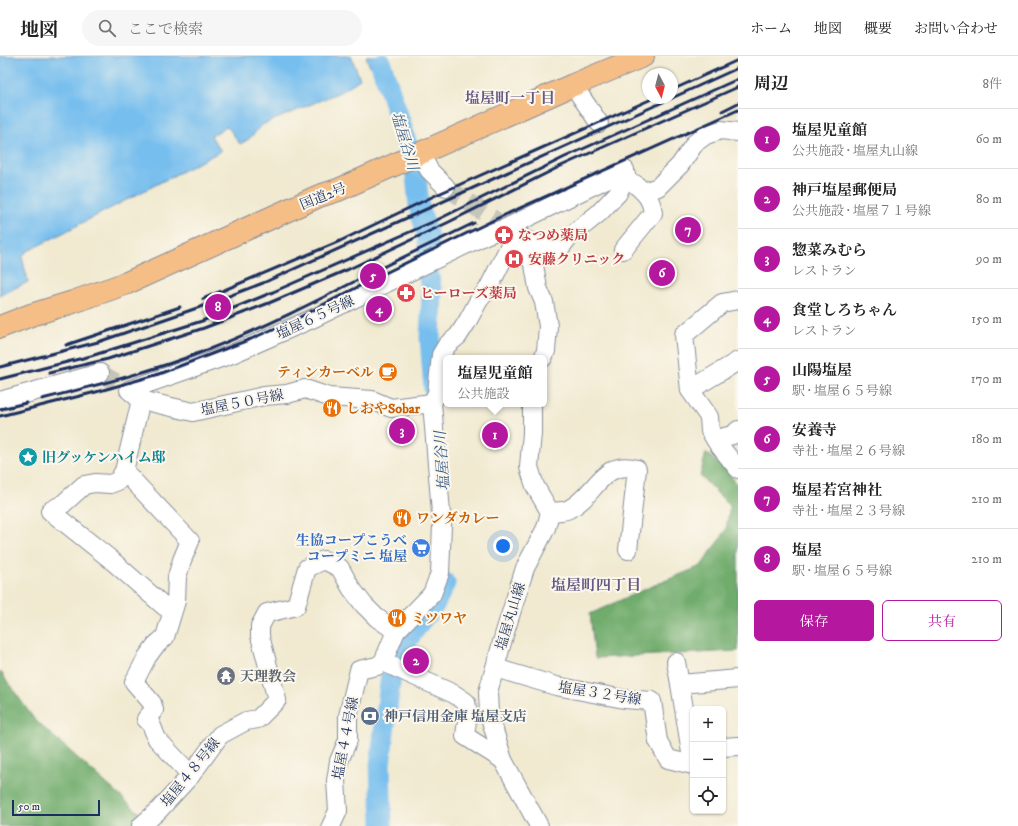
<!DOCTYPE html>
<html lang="ja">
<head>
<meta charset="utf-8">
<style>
	:root { --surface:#fff; --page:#f6f6f6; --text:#222; --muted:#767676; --line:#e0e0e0; --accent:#b5179e }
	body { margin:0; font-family:"IM FELL DW Pica","Noto Serif JP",serif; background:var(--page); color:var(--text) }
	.controls { position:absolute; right:12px; bottom:12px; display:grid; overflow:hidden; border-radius:6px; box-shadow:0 1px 3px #0004 }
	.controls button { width:36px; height:36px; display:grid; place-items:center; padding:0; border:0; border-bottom:1px solid var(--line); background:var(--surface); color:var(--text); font:20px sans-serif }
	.compass { position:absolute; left:642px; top:12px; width:36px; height:36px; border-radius:50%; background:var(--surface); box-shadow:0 1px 3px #0004; rotate:173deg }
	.scale { position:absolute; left:12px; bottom:10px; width:88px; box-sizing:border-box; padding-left:4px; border:2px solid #1b2f5e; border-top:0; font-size:11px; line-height:14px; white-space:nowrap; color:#1b2f5e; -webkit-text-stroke:3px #fbf7ec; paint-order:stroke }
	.you { position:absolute; left:503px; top:490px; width:14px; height:14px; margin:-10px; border:3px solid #fff; border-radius:50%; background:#1a73e8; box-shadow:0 0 0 6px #1a73e833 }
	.badge { display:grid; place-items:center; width:26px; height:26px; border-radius:50%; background:var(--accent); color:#fff; font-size:13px; font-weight:700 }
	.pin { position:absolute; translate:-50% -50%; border:2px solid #fff; box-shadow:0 1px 4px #0006 }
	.popup { position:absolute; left:443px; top:299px; width:104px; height:52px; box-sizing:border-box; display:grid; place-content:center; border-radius:6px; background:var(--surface); filter:drop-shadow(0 1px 3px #0005); font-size:13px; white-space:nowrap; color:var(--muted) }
	.popup b { font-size:15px; color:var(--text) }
	.popup::after { content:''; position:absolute; left:50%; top:100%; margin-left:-8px; border:8px solid transparent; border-top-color:var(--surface) }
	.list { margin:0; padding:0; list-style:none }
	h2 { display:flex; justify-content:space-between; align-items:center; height:52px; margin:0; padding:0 16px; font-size:17px }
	h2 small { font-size:13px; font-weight:400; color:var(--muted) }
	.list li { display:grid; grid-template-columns:26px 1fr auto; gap:12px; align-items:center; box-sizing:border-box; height:60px; padding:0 16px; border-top:1px solid var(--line) }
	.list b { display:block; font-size:15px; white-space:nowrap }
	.list p { margin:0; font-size:13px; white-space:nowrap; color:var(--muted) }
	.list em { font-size:13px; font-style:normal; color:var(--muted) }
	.actions { display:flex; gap:8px; padding:12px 16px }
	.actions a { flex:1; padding:9px 0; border:1px solid var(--accent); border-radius:6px; text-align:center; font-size:14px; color:var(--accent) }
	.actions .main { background:var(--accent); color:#fff }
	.icon { flex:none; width:22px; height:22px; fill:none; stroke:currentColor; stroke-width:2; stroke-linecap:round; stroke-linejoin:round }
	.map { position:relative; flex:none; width:738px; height:770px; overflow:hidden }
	header { display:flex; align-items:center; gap:24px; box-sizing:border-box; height:56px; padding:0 20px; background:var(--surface); border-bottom:1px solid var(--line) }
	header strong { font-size:19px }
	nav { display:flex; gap:22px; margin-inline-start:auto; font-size:14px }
	.search { width:280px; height:36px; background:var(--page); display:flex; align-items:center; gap:10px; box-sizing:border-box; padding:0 14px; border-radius:22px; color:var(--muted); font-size:15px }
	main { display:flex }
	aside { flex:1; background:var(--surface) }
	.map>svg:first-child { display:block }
</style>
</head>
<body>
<header>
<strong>地図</strong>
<div class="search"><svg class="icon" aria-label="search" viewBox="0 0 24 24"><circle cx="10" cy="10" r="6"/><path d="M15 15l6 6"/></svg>ここで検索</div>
<nav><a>ホーム</a><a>地図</a><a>概要</a><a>お問い合わせ</a></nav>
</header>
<main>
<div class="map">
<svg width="738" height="770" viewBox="0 0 738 770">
	<rect width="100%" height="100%" fill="#fbf7ec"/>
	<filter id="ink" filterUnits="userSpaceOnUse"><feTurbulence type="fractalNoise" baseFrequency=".025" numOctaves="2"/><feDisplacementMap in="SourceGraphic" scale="8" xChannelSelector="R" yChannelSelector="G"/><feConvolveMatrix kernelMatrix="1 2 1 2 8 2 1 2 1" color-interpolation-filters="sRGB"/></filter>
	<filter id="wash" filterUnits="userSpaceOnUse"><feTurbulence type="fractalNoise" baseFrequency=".012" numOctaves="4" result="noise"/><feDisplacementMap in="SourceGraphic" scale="16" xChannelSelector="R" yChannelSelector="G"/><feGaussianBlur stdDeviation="0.9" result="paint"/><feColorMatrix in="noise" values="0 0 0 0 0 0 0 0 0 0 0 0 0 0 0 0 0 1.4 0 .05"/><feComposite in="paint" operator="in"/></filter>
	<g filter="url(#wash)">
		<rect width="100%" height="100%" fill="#f1ead1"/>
		<g fill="#70ac6c" stroke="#466e65">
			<polygon points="706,397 725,413 738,429 738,595 595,602 590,558 645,533 701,510 726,474 730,450 700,420"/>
			<polygon points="0,615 34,663 154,770 0,770"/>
		</g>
		<g fill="#76beee" stroke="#4876a6">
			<polygon points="0,0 351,0 360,23 340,36 262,69 249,83 240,88 227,70 211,80 221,95 26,196 22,201 28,226 0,239"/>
			<polygon points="366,0 388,0 389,4 370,11"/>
		</g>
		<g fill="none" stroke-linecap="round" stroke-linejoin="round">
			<g stroke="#76beee" stroke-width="21">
				<polyline points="381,8 401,68 416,120 419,150 428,181 428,216 432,237 430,282 434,333"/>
				<polyline points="382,770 380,709 391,619 401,594 419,567 434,549 445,527"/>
			</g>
		</g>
	</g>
	<g filter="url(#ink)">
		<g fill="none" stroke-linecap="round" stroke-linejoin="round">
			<g stroke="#c6c5ba" stroke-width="18" stroke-dasharray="18 9" stroke-linecap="butt">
				<polyline points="446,131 502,169"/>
				<polyline points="100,317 129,334"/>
			</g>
			<defs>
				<g id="minor">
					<polyline points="573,29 599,67"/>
					<polyline points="421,97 429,114 446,131"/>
					<polyline points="644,136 658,131 680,109 695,87 706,79 721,74 738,76"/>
					<polyline points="513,178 534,209 538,232 544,246 548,270 546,295 543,302"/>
					<path d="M623 194 653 157C651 142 646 138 635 128"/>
					<polyline points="738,244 722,247 684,279 690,334 709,361 710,375 718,388 738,413"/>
					<polyline points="690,334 738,305"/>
					<polyline points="141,344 124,415 118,425 110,428 95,427 84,429 63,448 50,455 109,502 165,551"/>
					<polyline points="0,345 100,317"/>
					<polyline points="432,347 391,352 372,344 329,341 305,333 287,338 264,340 193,356 141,344 129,334 232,298 316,261 488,178 506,172 625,114"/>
					<polyline points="432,347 437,337 441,299 447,289 458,280 467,266 479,244 488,233 515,179 557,196 568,182 599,157 618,137 626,119"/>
					<polyline points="532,348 532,377 529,411 535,430 550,456 546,472 525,512 505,576 488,636 489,658 503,704 539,770"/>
					<polyline points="715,383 733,379 738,374"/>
					<polyline points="124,415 190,485 182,504 177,521 176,545 165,581 155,590 147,601 134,626 152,647 154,654 146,663 151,668 157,683 191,719"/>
					<path d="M550 456C556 455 564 456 569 453 596 440 601 403 637 413L628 494"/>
					<polyline points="383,606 454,638 466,646 468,657 465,680 503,704"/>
					<polyline points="676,606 680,628"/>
					<polyline points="495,612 556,630 624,643 652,645 658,685 668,703 693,709 680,628 738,623"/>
					<polyline points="723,691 738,690"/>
					<polyline points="141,770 159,754 191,719 220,679 246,665 258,663 277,644 260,580 260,570 267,557 296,550 307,512 324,504 340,512 351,532 364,549 377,562 396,575"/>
					<polyline points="331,770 338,755 336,725 339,705 348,684 348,660 359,614 377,610 383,606 396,575 432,538 440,517 442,469 432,347"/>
				</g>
				<polyline id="highway" points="0,271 31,259 73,246 127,227 319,140 338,134 573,29 643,0"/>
			</defs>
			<use href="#minor" stroke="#868c98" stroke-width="20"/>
			<use href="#highway" stroke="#868c98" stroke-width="24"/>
			<use href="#minor" stroke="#fff" stroke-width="18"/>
			<use href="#highway" stroke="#f6be87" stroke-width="22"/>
			<g stroke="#1b2f5e" stroke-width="3">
				<polyline points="672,34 738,4"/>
				<polyline points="672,42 738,12"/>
				<polyline points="722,55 738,47"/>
				<polyline points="203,243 340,185 434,140 654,42"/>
				<polyline points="66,289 180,251"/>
				<polyline points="0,311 98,286 200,251 263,227 672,42"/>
				<polyline points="49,317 108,303 204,272 269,247 349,213 449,166 561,110 738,31"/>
				<polyline points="0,323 91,300 202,265 273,236 437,164 565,101 738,23"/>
				<path d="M42 343C98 329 154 315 207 294 269 270 328 239 387 209 416 195 445 181 474 167"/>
				<polyline points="0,353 26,347"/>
				<polyline points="0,360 96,336 156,319 251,283 300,261 375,222 498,162 738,54"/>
			</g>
		</g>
	</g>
	<defs>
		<symbol id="pharmacy-disc" viewBox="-11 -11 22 22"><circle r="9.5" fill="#e0444e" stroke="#fbf7ec"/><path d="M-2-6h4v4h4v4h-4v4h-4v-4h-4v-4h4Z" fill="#fff"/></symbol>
		<symbol id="hospital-disc" viewBox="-11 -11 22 22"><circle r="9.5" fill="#e0444e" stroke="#fbf7ec"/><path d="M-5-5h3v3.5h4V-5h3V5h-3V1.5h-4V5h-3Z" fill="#fff"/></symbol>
		<symbol id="cafe-disc" viewBox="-11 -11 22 22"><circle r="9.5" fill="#e8710a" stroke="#fbf7ec"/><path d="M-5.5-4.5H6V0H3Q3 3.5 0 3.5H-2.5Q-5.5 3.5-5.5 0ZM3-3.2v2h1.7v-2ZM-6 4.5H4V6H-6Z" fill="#fff"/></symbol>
		<symbol id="restaurant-disc" viewBox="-11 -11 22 22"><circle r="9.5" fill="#e8710a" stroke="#fbf7ec"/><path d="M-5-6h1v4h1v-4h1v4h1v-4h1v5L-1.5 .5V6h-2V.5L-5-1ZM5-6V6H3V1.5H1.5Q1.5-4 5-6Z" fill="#fff"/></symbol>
		<symbol id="sight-disc" viewBox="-11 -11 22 22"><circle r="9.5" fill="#0f9aa8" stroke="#fbf7ec"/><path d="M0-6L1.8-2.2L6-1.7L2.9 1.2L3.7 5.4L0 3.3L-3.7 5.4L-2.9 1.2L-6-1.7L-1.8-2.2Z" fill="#fff"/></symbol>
		<symbol id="supermarket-disc" viewBox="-11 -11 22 22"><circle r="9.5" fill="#3f7fe0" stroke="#fbf7ec"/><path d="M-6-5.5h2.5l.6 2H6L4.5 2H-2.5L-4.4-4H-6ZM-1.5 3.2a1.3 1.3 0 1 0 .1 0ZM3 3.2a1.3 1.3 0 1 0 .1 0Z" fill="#fff"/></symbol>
		<symbol id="temple-disc" viewBox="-11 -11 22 22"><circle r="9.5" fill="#6b7280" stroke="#fbf7ec"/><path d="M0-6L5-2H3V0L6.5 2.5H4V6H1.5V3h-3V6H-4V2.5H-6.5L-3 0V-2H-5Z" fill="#fff"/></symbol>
		<symbol id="bank-disc" viewBox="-11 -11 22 22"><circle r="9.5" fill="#5c6f8a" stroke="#fbf7ec"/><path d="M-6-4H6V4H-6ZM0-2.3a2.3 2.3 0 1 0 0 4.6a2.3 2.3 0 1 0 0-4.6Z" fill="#fff"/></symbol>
	</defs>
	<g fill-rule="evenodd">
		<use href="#pharmacy-disc" x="493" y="168" width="22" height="22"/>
		<use href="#hospital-disc" x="503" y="192" width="22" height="22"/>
		<use href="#pharmacy-disc" x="395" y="226" width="22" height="22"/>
		<use href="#cafe-disc" x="377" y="305" width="22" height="22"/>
		<use href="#restaurant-disc" x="321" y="341" width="22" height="22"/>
		<use href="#sight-disc" x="17" y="390" width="22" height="22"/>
		<use href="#restaurant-disc" x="391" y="451" width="22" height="22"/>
		<use href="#supermarket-disc" x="410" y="481" width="22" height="22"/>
		<use href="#restaurant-disc" x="386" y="551" width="22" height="22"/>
		<use href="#temple-disc" x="215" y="609" width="22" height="22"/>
		<use href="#bank-disc" x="359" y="649" width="22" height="22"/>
	</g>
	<g text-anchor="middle" stroke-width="4" stroke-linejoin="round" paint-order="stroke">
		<g font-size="14" fill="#1b2f5e" stroke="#fbf7ec">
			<text transform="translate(323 140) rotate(-22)" y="5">国道2号</text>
			<text transform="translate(315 261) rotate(-25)" y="5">塩屋６５号線</text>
			<text transform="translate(242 346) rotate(-11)" y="5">塩屋５０号線</text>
			<text transform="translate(510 560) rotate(-73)" y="5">塩屋丸山線</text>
			<text transform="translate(600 637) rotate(9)" y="5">塩屋３２号線</text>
			<text transform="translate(345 682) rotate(-79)" y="5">塩屋４４号線</text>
			<text transform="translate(190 716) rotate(-51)" y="5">塩屋４８号線</text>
		</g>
		<g font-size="14" font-weight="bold" fill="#be3a42" stroke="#fbf7ec" text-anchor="start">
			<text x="518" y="184">なつめ薬局</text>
			<text x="528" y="208">安藤クリニック</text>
			<text x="420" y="242">ヒーローズ薬局</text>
		</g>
		<g font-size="14" font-weight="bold" fill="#c56008" stroke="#fbf7ec" text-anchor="start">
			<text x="374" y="321" text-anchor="end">ティンカーベル</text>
			<text x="346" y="357">しおやSobar</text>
			<text x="416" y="467">ワンダカレー</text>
			<text x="411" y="567">ミツワヤ</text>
		</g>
		<g font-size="14" font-weight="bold" fill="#0d838f" stroke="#fbf7ec" text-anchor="start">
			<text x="42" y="406">旧グッケンハイム邸</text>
		</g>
		<g font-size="14" font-weight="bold" fill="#366cbe" stroke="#fbf7ec" text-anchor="end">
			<text x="407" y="489">生協コープこうべ<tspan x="407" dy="16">コープミニ 塩屋</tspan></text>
		</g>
		<g font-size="14" font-weight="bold" fill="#5b616d" stroke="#fbf7ec" text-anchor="start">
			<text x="240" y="625">天理教会</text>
		</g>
		<g font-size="14" font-weight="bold" fill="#4e5e75" stroke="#fbf7ec" text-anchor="start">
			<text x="384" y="665">神戸信用金庫 塩屋支店</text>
		</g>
		<g font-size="15" font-weight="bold" fill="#665983" stroke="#fbf7ec">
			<text x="510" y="47">塩屋町一丁目</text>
			<text x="596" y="534">塩屋町四丁目</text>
		</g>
		<g font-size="15" font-style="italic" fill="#365a89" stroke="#fbf7ec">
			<text transform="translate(405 85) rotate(73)" y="5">塩屋谷川</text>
			<text transform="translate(442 405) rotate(-94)" y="5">塩屋谷川</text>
		</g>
	</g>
</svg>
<div class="controls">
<button>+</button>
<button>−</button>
<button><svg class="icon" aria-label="locate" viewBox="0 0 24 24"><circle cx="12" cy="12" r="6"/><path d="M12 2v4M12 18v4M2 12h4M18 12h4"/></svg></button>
</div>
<svg class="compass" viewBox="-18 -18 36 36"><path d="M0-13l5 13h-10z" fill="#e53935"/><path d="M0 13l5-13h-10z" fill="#767676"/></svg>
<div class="scale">50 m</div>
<div class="you"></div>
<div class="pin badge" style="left:495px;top:379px">1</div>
<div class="popup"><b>塩屋児童館</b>公共施設</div>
<div class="pin badge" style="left:416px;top:605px">2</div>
<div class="pin badge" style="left:402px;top:375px">3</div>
<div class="pin badge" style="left:379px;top:253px">4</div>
<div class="pin badge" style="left:373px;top:220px">5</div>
<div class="pin badge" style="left:662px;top:217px">6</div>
<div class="pin badge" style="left:688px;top:174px">7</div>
<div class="pin badge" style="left:218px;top:251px">8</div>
</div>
<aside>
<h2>周辺<small>8件</small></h2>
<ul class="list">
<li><span class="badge">1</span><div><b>塩屋児童館</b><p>公共施設 · 塩屋丸山線</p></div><em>60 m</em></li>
<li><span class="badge">2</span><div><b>神戸塩屋郵便局</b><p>公共施設 · 塩屋７１号線</p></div><em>80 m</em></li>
<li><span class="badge">3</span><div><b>惣菜みむら</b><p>レストラン</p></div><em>90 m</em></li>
<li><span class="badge">4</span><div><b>食堂しろちゃん</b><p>レストラン</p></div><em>150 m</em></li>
<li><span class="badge">5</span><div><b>山陽塩屋</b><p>駅 · 塩屋６５号線</p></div><em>170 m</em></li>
<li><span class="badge">6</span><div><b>安養寺</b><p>寺社 · 塩屋２６号線</p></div><em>180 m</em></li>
<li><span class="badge">7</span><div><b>塩屋若宮神社</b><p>寺社 · 塩屋２３号線</p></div><em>210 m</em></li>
<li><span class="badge">8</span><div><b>塩屋</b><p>駅 · 塩屋６５号線</p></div><em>210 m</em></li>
</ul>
<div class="actions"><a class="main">保存</a><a>共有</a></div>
</aside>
</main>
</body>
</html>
